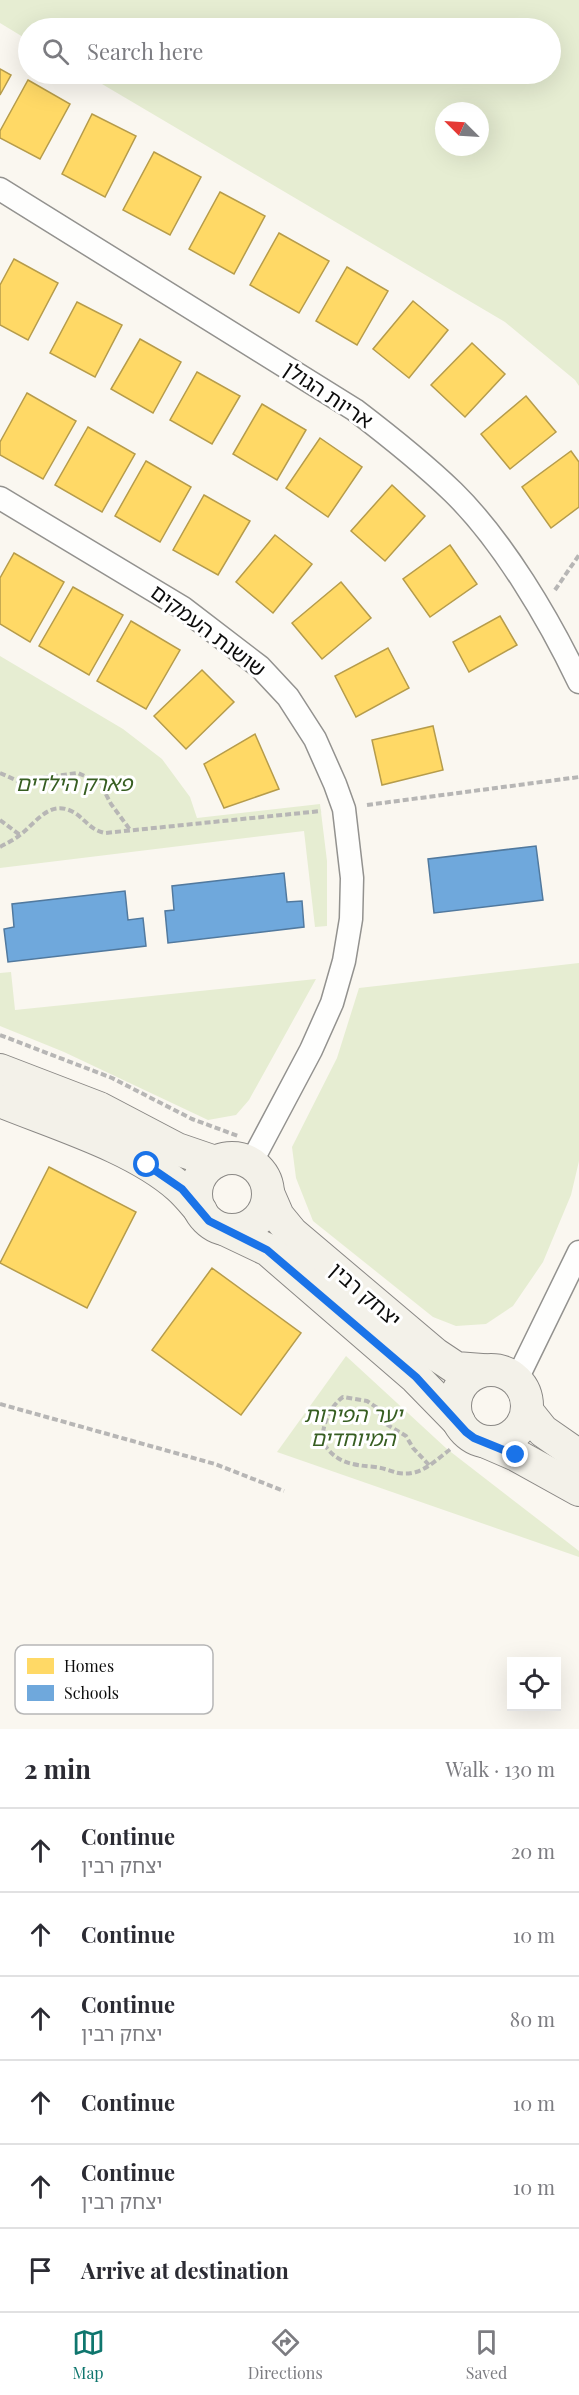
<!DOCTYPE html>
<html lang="en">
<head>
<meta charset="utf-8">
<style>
	:root { --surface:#fff; --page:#f2f2f3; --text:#2b2b33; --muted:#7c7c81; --line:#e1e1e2; --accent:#0f766e }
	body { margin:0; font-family:"Playfair Display","Noto Sans Hebrew",serif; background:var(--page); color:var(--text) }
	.controls { position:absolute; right:18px; bottom:18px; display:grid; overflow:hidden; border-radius:0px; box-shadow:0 6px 24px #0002 }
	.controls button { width:54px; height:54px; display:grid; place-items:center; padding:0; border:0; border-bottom:2px solid var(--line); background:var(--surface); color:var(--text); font:30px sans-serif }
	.compass { position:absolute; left:435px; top:102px; width:54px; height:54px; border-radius:50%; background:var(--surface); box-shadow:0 6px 24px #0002; rotate:294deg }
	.stop { position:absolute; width:18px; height:18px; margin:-14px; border:4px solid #1a73e8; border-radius:50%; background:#fff }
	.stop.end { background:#1a73e8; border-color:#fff; box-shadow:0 2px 6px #0008 }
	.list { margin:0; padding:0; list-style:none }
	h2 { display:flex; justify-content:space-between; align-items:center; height:78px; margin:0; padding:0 24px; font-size:26px }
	h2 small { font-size:20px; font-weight:400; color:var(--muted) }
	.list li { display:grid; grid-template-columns:39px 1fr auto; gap:18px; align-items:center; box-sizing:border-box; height:84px; padding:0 24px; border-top:2px solid var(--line) }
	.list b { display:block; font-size:22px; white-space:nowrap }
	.list p { margin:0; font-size:20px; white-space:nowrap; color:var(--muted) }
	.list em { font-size:20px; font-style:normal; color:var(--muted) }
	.icon { flex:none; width:33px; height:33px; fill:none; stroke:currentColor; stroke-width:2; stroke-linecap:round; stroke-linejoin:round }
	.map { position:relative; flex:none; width:579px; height:1729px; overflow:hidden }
	.search { position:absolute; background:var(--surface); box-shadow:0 6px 24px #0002; left:18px; right:18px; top:18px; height:66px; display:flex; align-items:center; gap:15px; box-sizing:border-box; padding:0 21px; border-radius:33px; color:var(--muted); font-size:22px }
	.sheet { height:582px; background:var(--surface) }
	nav { display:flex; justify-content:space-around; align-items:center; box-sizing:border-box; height:84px; border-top:2px solid var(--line); background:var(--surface); font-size:16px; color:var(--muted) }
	nav a { display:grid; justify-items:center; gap:3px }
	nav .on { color:var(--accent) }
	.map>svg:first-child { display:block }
</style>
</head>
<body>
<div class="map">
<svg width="579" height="1729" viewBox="0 0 579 1729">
	<rect width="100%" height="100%" fill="#faf7f0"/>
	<g fill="#e6edd2" fill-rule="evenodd">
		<path d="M0 0H579V386L575 380 505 322 85 74H550V28H28V40L0 23ZM444 111H480V147H444Z"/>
		<polygon points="0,656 123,729 162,759 190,797 197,818 320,804 327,861 327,926 315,927 304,831 0,868"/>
		<polygon points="579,963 579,1161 571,1195 543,1262 513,1306 486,1324 456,1326 433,1317 313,1221 296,1178 292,1147 337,1058 359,988"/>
		<polygon points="11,972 15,1010 316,979 249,1100 236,1115 208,1120 64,1052 0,1026 0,973"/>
		<polygon points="346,1356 447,1449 579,1551 579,1557 277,1452"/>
	</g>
	<g fill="#ffd966" stroke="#b69c4b" stroke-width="1.5">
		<polygon points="0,69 11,75 0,95"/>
		<polygon points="28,80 70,104 40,159 0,138 0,131"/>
		<polygon points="92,114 136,136 105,197 62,174"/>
		<polygon points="154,152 201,177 170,235 123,210"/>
		<polygon points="220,192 265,216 234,274 189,249"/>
		<polygon points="279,233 329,261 299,313 250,285"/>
		<polygon points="14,259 58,283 28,340 0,325 0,285"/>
		<polygon points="347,267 388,291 357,345 316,321"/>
		<polygon points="413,301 448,330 409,378 373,349"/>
		<polygon points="77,302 122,325 95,377 50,353"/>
		<polygon points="140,339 181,362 153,413 111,389"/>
		<polygon points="472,343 505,374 465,417 431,385"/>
		<polygon points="197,372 240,396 212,444 170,420"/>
		<polygon points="27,393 76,421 43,479 0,455 0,442"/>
		<polygon points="526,396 556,432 510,469 481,434"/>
		<polygon points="262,404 306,430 277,480 233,454"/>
		<polygon points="88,427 135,454 102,512 55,485"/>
		<polygon points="320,438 362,467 328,517 286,488"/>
		<polygon points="571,451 579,462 579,507 551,528 522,487"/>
		<polygon points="146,461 191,487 160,542 115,516"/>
		<polygon points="392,485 425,516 385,561 351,531"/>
		<polygon points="204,495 250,521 218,575 173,550"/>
		<polygon points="275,535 312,564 273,613 236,582"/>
		<polygon points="450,545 477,584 430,617 403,579"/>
		<polygon points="14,553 64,582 30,642 0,624 0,578"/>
		<polygon points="341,582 371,618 322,659 292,623"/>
		<polygon points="73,587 123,615 89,675 39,646"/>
		<polygon points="500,616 517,645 469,672 453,642"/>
		<polygon points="131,621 180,650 146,709 97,681"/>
		<polygon points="388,648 409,688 356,717 335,676"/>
		<polygon points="202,670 234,702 186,749 154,716"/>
		<polygon points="433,726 443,770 382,785 372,740"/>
		<polygon points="255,734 279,789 224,808 204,764"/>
		<polygon points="49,1167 136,1212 87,1308 0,1263"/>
		<polygon points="212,1268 301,1333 241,1415 152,1350"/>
	</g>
	<g fill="#6fa8dc" stroke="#51799e" stroke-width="1.5">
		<polygon points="536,846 543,900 434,913 428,859"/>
		<polygon points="284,873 287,902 302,901 304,927 168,943 165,911 174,910 172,886"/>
		<polygon points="125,891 128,920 143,918 146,946 8,962 4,929 14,927 12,904"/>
	</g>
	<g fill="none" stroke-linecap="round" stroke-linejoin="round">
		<defs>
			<g id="street">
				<path d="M0 189 355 410C389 436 422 462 453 492 503 541 549 619 579 682"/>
				<polyline points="0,498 183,608 260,667 288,697 315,739 335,784 344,809 352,878 351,919 344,961 332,1003 311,1050 251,1163"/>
				<polyline points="517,1379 579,1252"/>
			</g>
			<g id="secondary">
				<polyline points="0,1070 99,1108 177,1149 215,1162"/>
				<path d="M0 1101C56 1124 134 1147 179 1187 187 1194 194 1203 201 1211"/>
				<circle cx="232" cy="1194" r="36"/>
				<polyline points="268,1193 278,1216 292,1233 435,1354 456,1368 482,1370"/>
				<polyline points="226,1230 268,1250 416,1378 459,1422"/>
				<circle cx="491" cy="1406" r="36"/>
				<polyline points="527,1411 543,1431 579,1456"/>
				<polyline points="486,1442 516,1455 579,1490"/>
			</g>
		</defs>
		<use href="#street" stroke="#93928f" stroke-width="25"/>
		<use href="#secondary" stroke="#8a8885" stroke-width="34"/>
		<g stroke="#b7b6b5" stroke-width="4" stroke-dasharray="6 3" stroke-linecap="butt">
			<polyline points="555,590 579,555"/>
			<polyline points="0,773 18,781 78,773 100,783 111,804 131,831"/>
			<polyline points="367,805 579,777"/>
			<polyline points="0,820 20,835"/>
			<path d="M0 847C7 843 14 840 20 835 37 822 50 798 75 813 86 820 90 830 105 833L321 811"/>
			<polyline points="0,1035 112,1078 192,1119 238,1136"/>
			<polyline points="0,1404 215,1464 284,1491"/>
			<path d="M429 1465 413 1448 406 1436 381 1421 379 1409 367 1401 343 1397C330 1406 321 1427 323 1442 335 1463 352 1465 375 1467 392 1469 397 1477 416 1472 429 1468 441 1456 452 1448"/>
		</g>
		<use href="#street" stroke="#fefefd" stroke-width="22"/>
		<use href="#secondary" stroke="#f3f1e9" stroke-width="32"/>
	</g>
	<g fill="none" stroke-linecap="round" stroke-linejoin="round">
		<polyline stroke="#1a73e8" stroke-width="8" points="147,1165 182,1189 209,1221 267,1250 416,1377 466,1432 474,1438 516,1455"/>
	</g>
	<g text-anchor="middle" stroke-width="6" stroke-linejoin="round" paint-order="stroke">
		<g font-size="21" fill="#0c0c0c" stroke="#fff">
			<text transform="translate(328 395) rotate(34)" y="7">אריות הגולן</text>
			<text transform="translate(208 631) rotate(37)" y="7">שושנת העמקים</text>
			<text transform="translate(365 1295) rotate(41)" y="7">יצחק רבין</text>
		</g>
		<g font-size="21" font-style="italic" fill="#375e22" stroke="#fff">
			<text x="74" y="791">פארק הילדים</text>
			<text x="353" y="1422">יער הפירות<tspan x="353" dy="24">המיוחדים</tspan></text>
		</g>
	</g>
	<rect x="15" y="1645" width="198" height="69" rx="9" fill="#fff" stroke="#b6b6b6" stroke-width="1.5"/>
	<rect x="27" y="1658" width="27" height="16" fill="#ffd966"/>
	<rect x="27" y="1685" width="27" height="16" fill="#6fa8dc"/>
	<g font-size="16" fill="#0c0c0c">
		<text x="64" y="1672">Homes</text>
		<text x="64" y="1699">Schools</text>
	</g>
</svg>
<div class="controls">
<button><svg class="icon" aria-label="locate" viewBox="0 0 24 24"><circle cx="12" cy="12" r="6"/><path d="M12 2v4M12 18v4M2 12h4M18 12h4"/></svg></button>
</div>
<svg class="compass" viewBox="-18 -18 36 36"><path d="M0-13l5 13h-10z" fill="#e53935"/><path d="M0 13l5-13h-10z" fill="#7c7c81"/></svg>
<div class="stop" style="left:147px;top:1165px"></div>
<div class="stop end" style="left:516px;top:1455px"></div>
<div class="search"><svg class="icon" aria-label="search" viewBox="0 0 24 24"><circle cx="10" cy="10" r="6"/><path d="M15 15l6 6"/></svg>Search here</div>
</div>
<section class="sheet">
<h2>2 min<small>Walk · 130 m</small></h2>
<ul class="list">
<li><svg class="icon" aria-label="ahead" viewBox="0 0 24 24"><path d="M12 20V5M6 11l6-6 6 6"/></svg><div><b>Continue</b><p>יצחק רבין</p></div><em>20 m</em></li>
<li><svg class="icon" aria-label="ahead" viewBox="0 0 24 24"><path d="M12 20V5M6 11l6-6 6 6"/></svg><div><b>Continue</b></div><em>10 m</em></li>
<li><svg class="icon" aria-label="ahead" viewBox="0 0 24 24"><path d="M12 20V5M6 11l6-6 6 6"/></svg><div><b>Continue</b><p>יצחק רבין</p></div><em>80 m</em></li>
<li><svg class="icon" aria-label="ahead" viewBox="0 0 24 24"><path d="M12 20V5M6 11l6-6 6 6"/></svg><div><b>Continue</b></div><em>10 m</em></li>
<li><svg class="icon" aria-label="ahead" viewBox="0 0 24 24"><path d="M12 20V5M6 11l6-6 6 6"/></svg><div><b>Continue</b><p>יצחק רבין</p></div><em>10 m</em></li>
<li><svg class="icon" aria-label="arrive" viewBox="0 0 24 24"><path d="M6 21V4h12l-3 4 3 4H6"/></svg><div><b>Arrive at destination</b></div></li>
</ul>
</section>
<nav>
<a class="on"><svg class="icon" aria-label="map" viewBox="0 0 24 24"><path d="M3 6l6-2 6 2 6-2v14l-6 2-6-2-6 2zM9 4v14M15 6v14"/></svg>Map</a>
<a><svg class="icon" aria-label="directions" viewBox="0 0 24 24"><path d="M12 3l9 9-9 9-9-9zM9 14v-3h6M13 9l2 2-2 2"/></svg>Directions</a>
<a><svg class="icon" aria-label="saved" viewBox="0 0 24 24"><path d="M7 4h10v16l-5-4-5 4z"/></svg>Saved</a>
</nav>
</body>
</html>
